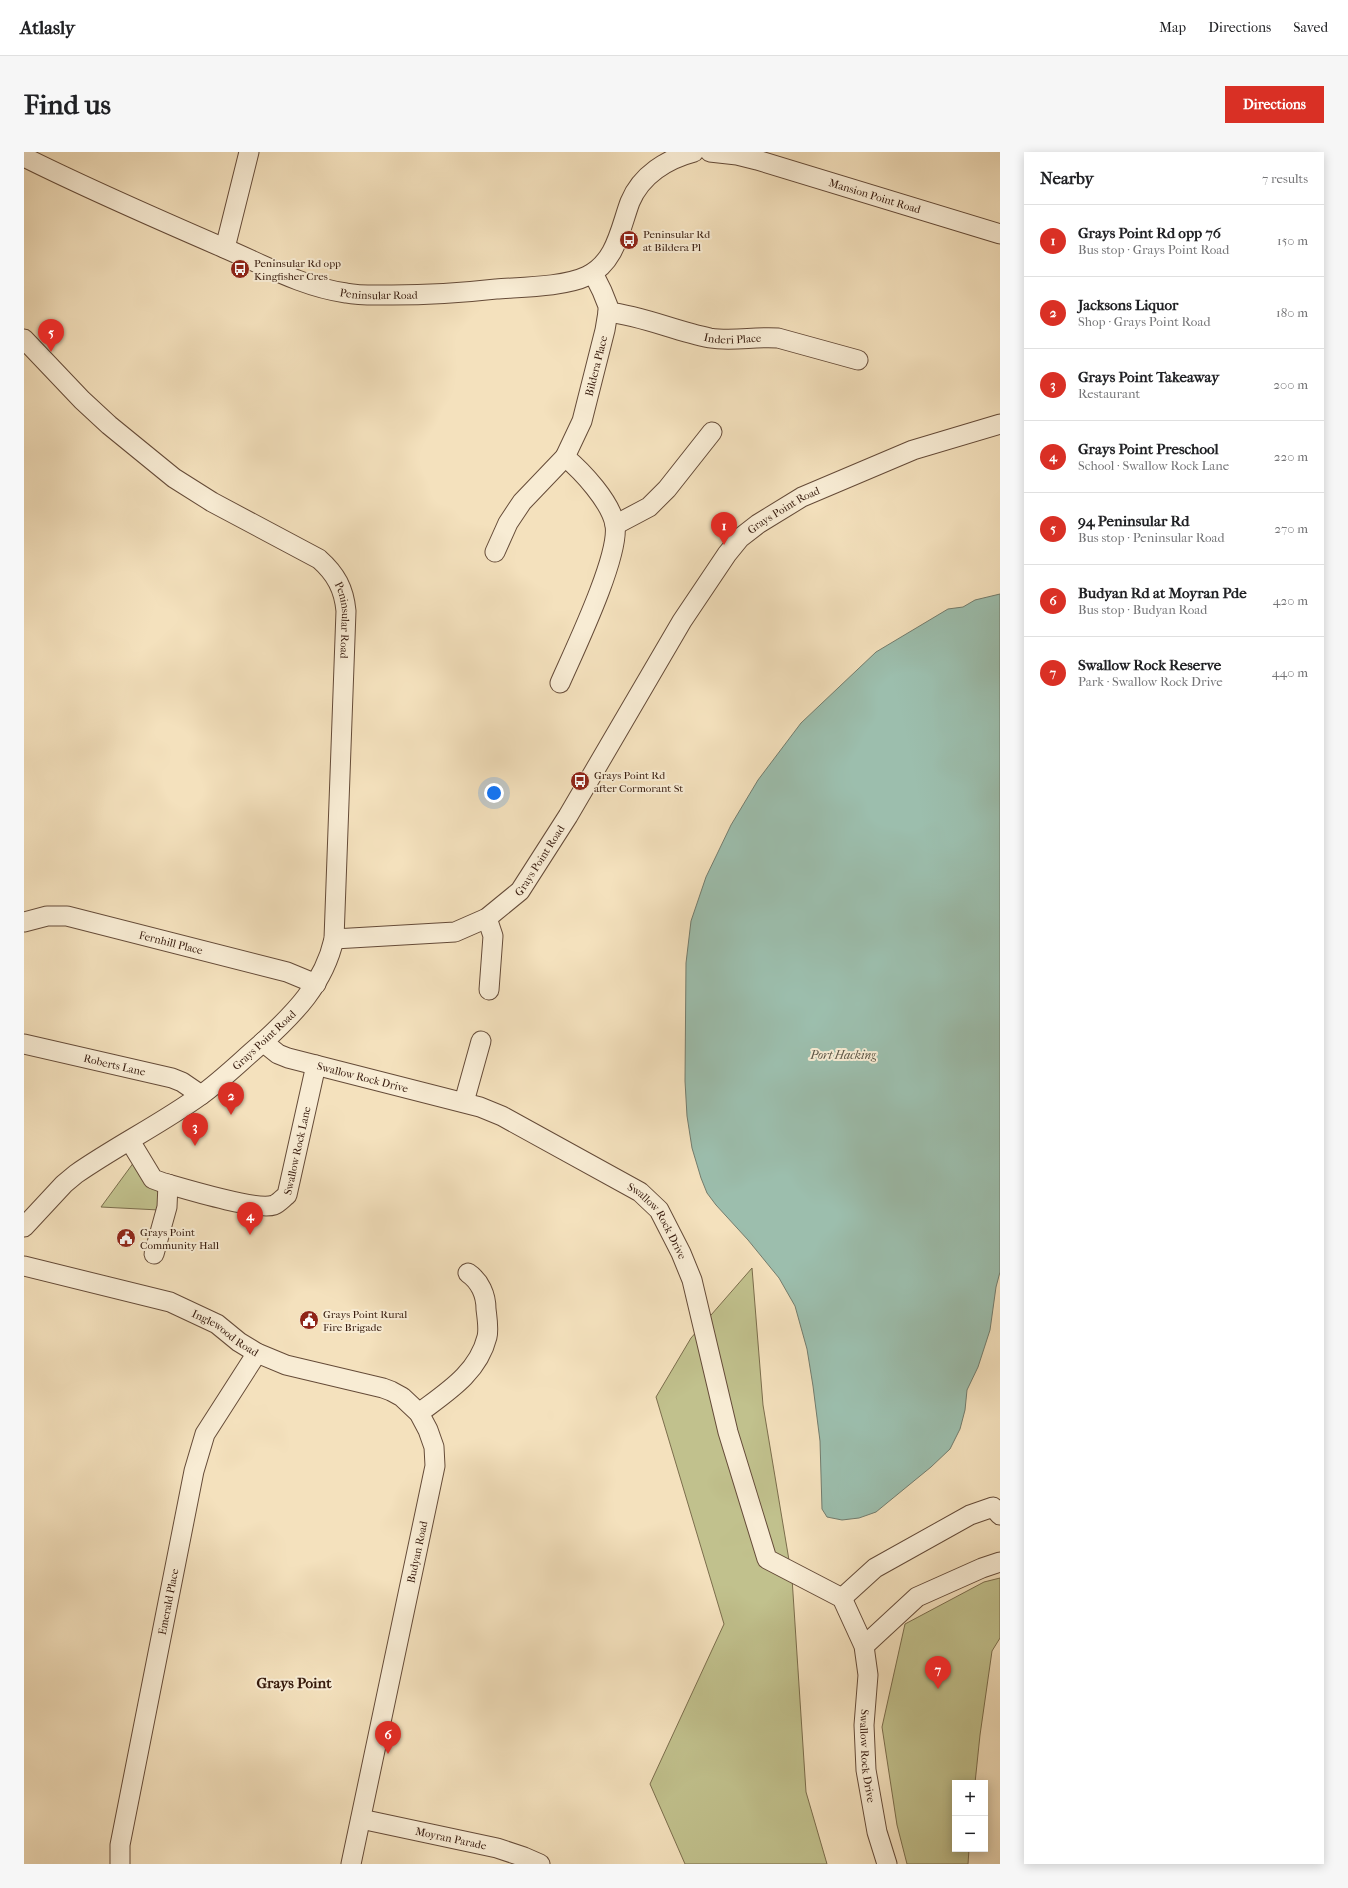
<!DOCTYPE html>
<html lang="en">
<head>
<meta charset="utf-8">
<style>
	:root { --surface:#fff; --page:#f6f6f6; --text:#202124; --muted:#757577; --line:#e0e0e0; --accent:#d93025 }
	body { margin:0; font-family:"IM FELL French Canon",serif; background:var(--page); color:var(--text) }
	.controls { position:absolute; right:12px; bottom:12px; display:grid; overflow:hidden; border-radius:0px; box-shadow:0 2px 10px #0003 }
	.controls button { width:36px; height:36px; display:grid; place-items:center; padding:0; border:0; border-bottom:1px solid var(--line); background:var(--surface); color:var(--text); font:20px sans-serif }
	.you { position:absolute; left:470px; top:641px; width:14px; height:14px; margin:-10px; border:3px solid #fff; border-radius:50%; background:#1a73e8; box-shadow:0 0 0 6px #1a73e833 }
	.badge { display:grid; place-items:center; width:26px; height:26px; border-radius:50%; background:var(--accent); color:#fff; font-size:13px; font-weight:700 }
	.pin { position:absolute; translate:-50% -33px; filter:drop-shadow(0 1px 2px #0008) }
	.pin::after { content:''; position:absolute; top:21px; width:14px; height:12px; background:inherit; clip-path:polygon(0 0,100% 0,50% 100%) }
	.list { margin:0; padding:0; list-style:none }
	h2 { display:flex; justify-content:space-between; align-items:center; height:52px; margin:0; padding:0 16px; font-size:17px }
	h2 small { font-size:13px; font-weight:400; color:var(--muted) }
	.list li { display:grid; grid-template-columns:26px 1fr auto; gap:12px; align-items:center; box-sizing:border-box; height:72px; padding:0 16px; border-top:1px solid var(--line) }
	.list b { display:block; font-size:15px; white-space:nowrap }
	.list p { margin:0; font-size:13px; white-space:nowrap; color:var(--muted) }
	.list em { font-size:13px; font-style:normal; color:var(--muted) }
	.map { position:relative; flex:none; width:976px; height:1712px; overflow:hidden; border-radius:0px }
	header { display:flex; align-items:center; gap:24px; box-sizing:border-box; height:56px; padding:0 20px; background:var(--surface); border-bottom:1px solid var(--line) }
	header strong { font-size:19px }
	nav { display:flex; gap:22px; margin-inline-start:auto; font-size:14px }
	.intro { display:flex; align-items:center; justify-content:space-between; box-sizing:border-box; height:96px; padding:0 24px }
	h1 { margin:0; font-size:28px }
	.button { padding:10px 18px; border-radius:0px; background:var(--accent); color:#fff; font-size:14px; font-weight:700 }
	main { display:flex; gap:24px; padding:0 24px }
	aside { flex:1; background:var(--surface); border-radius:0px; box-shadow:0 2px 10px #0003 }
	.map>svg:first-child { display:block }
</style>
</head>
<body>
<header>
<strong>Atlasly</strong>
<nav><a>Map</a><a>Directions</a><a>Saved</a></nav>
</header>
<div class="intro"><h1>Find us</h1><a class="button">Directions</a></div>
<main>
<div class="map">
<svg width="976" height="1712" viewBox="0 0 976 1712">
	<rect width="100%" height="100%" fill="#f4e1bd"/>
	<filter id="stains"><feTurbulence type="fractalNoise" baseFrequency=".005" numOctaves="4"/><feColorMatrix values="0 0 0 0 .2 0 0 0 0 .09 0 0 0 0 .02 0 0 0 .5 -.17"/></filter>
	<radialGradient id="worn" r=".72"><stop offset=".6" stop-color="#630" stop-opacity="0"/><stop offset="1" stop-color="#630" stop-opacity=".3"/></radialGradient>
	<g fill="#c1c18d" stroke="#7b6d4c">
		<polygon points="110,1010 137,1044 135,1058 77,1055"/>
		<polygon points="728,1116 739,1253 768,1426 782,1640 803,1712 661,1712 626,1632 700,1472 632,1245 667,1186"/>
		<polygon points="976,1426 976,1486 968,1499 956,1583 951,1631 931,1631 931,1697 945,1697 944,1712 883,1712 873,1673 858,1575 881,1472 960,1430"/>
	</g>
	<polygon fill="#9cbead" stroke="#737c6d" points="976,442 976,1120 972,1135 966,1178 954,1215 943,1238 941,1258 936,1277 926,1297 907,1315 852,1360 835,1366 818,1368 803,1365 798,1357 796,1289 789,1234 783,1197 771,1154 755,1126 724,1088 692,1053 683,1041 677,1026 668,996 663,964 661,929 662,811 667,769 682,725 707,673 734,628 777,571 852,500 924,457 939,455 951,448"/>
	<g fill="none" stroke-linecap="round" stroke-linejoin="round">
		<defs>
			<g id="minor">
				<path id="s1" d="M686 0 713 3 733 8 976 82"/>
				<path id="s2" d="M0 5C66 38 133 67 200 96 240 113 279 135 322 141 337 144 353 143 368 143 403 143 437 141 472 137 498 135 540 135 563 124 592 110 596 77 606 50 617 23 643 7 670 0"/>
				<polyline points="201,96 225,0"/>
				<path id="s3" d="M584 160C619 164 651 179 686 186 709 190 731 184 754 186L834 208"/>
				<path id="s4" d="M0 187 58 248 85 273 150 326 188 350 295 407C312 422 320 437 322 459L310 787C300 832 270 862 237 892 217 909 198 928 177 943 137 972 92 994 52 1022L40 1032 0 1075"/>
				<polyline points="591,373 625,355 643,337 688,280"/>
				<path id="s5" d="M471 400 484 371 498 350 541 305 558 269 581 178 584 160V154L578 139 569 121"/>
				<path d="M536 531C550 499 596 404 591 373 587 350 558 319 541 305"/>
				<polyline points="463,766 469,784 465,838"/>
				<path id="s6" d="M0 770 23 764H43L263 820 292 832"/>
				<path id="s7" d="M310 787 431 780 463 766 496 739 544 664 658 469 703 402 716 386 734 372 778 345 889 298 976 272"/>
				<path id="s8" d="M239 890 254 902 264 906 456 955 478 964 616 1040 635 1058 657 1101 668 1128 704 1280 743 1407 818 1446 840 1494 844 1523 840 1573 842 1618 853 1680 863 1712"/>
				<path id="s9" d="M0 892 148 926 158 930 177 943"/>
				<polyline points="440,950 457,889"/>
				<path id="s10" d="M106 989 129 1027 140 1031C161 1037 233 1059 250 1053 255 1051 259 1046 263 1043L292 913"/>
				<polyline points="130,1102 143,1055 144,1032"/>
				<path id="s11" d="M0 1114 146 1150 193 1172 215 1190 233 1201 262 1213 359 1236 367 1239 378 1245 395 1261 404 1278 410 1295 411 1314 327 1712"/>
				<path d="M395 1261C423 1240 454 1221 463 1185 465 1177 463 1166 462 1157 462 1143 456 1129 444 1121"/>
				<polyline points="818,1446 851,1416 946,1363 969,1355 976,1363"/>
				<polyline points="840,1494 893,1445 958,1416 976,1410"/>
				<path id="s12" d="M337 1667 473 1696 500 1705 516 1712"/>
				<path id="s13" d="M96 1712V1693L170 1319 181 1282 233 1201"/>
			</g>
		</defs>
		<use href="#minor" stroke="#654b38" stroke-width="21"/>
		<use href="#minor" stroke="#f8ecd4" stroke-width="19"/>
	</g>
	<defs>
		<symbol id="bus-disc" viewBox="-11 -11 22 22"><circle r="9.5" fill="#8f2418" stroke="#f8ecd4"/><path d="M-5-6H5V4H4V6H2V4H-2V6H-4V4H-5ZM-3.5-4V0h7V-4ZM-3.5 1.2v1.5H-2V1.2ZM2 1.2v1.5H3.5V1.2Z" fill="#fff"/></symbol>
		<symbol id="civic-disc" viewBox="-11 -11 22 22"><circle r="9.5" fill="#8f2418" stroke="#f8ecd4"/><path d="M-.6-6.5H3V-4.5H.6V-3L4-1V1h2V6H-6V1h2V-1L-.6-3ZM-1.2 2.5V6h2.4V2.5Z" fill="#fff"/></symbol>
	</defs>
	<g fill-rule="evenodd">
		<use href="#bus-disc" x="594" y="77" width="22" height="22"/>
		<use href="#bus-disc" x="205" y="106" width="22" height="22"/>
		<use href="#bus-disc" x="545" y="618" width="22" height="22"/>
		<use href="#civic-disc" x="91" y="1075" width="22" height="22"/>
		<use href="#civic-disc" x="274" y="1157" width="22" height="22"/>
	</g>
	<g text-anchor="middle" stroke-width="4" stroke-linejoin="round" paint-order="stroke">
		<g font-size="11" fill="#35190c" stroke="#f8ecd4">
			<text dy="4" stroke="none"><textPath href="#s1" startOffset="171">Mansion Point Road</textPath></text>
			<text dy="4" stroke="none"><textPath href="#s2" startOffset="383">Peninsular Road</textPath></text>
			<text dy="4" stroke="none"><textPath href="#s3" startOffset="128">Inderi Place</textPath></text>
			<text dy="4" stroke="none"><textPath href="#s5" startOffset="216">Bildera Place</textPath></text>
			<text dy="4" stroke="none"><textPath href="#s7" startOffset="667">Grays Point Road</textPath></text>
			<text dy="4" stroke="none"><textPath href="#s4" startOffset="440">Peninsular Road</textPath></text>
			<text dy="4" stroke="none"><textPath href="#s7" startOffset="235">Grays Point Road</textPath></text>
			<text dy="4" stroke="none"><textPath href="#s6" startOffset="151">Fernhill Place</textPath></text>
			<text transform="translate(240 888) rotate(-43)" y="4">Grays Point Road</text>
			<text dy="4" stroke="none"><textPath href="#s9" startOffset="93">Roberts Lane</textPath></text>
			<text dy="4" stroke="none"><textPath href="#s8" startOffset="107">Swallow Rock Drive</textPath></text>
			<text dy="4" stroke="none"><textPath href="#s10" startOffset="231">Swallow Rock Lane</textPath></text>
			<text dy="4" stroke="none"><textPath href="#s8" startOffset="443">Swallow Rock Drive</textPath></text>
			<text dy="4" stroke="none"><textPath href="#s11" startOffset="214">Inglewood Road</textPath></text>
			<text transform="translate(393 1400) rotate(-78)" y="4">Budyan Road</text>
			<text dy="4" stroke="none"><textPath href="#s13" startOffset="267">Emerald Place</textPath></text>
			<text dy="4" stroke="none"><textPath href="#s8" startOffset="1050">Swallow Rock Drive</textPath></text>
			<text dy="4" stroke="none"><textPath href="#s12" startOffset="92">Moyran Parade</textPath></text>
		</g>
		<g font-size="11" fill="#35190c" stroke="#f8ecd4" text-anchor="start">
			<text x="619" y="86">Peninsular Rd<tspan x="619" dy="13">at Bildera Pl</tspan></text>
			<text x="230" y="115">Peninsular Rd opp<tspan x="230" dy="13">Kingfisher Cres</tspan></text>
			<text x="570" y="627">Grays Point Rd<tspan x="570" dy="13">after Cormorant St</tspan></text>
			<text x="116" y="1084">Grays Point<tspan x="116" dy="13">Community Hall</tspan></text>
			<text x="299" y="1166">Grays Point Rural<tspan x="299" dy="13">Fire Brigade</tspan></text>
		</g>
		<g font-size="12" font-style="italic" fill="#595344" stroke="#f8ecd4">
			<text x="819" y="907">Port Hacking</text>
		</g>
		<g font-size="15" font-weight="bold" fill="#35190c" stroke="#f8ecd4">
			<text x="270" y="1536">Grays Point</text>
		</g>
	</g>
	<rect width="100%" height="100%" filter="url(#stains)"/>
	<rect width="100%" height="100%" fill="url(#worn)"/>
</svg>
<div class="controls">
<button>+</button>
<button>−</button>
</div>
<div class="you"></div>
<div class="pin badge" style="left:700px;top:393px">1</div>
<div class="pin badge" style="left:207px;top:963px">2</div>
<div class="pin badge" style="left:171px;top:994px">3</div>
<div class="pin badge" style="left:226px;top:1083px">4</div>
<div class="pin badge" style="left:27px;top:200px">5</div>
<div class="pin badge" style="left:364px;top:1602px">6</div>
<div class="pin badge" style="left:914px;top:1537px">7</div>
</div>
<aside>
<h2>Nearby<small>7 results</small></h2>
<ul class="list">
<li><span class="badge">1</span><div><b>Grays Point Rd opp 76</b><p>Bus stop · Grays Point Road</p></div><em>150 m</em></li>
<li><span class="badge">2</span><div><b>Jacksons Liquor</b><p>Shop · Grays Point Road</p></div><em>180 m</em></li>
<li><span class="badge">3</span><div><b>Grays Point Takeaway</b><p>Restaurant</p></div><em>200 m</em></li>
<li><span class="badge">4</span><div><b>Grays Point Preschool</b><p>School · Swallow Rock Lane</p></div><em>220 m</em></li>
<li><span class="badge">5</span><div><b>94 Peninsular Rd</b><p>Bus stop · Peninsular Road</p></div><em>270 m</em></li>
<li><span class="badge">6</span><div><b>Budyan Rd at Moyran Pde</b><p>Bus stop · Budyan Road</p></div><em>420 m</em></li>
<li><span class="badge">7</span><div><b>Swallow Rock Reserve</b><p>Park · Swallow Rock Drive</p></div><em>440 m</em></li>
</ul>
</aside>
</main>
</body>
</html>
